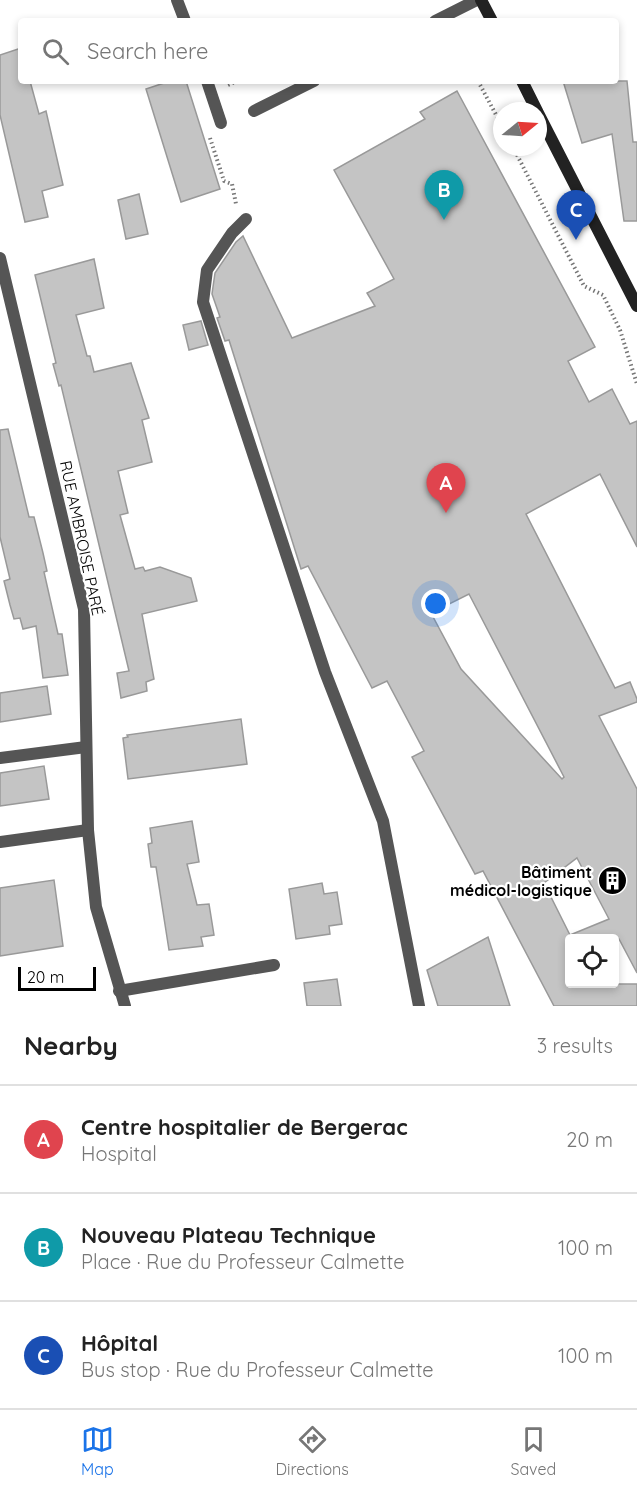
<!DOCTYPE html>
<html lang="en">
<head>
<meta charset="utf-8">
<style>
	:root { --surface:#fff; --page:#f6f6f6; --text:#222; --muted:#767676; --line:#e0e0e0; --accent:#1a73e8 }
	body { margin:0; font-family:Quicksand,sans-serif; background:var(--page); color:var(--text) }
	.controls { position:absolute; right:18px; bottom:18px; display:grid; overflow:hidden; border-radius:6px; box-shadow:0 3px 9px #0003 }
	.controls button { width:54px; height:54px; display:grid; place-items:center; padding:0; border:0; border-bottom:2px solid var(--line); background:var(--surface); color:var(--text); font:30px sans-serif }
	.compass { position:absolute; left:493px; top:102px; width:54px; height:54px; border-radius:50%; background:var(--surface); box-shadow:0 3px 9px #0003; rotate:72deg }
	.scale { position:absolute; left:18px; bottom:15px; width:78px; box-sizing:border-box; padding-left:6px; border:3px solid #000; border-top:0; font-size:16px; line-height:21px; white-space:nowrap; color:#000; -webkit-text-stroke:4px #fff; paint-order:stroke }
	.you { position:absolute; left:436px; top:604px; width:21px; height:21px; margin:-15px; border:4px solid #fff; border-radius:50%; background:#1a73e8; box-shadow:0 0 0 9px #1a73e833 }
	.badge { display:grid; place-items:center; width:39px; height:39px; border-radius:50%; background:var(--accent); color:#fff; font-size:20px; font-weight:700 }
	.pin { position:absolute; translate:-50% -50px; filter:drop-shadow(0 2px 3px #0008) }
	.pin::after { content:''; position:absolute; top:32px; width:21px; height:18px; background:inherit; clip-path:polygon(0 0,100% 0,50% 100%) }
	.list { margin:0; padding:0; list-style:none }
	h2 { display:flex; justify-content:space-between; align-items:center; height:78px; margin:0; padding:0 24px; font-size:26px }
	h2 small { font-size:20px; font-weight:400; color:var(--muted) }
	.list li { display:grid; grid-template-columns:39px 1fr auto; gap:18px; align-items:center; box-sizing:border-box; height:108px; padding:0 24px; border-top:2px solid var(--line) }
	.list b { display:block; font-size:22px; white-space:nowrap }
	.list p { margin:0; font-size:20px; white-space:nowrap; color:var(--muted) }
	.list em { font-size:20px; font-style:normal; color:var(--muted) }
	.icon { flex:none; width:33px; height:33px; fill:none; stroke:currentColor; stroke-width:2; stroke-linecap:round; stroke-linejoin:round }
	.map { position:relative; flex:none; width:637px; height:1006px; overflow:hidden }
	.search { position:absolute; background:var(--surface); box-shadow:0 3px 9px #0003; left:18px; right:18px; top:18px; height:66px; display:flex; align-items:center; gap:15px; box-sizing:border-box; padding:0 21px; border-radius:6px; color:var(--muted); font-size:22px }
	.sheet { height:402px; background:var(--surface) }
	nav { display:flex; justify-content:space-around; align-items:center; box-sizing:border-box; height:84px; border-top:2px solid var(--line); background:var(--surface); font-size:16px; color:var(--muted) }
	nav a { display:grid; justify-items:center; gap:3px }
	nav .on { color:var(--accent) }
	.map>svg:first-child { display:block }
</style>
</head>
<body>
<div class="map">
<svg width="637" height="1006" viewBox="0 0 637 1006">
	<rect width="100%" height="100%" fill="#fff"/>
	<g fill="#c4c4c4" stroke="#999" stroke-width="1.5" fill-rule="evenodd">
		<polygon points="21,48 21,81 30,81 39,114 46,111 63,185 42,191 48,217 25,222 0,115 0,55"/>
		<polygon points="170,81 186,81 220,189 181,202 146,89"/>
		<polygon points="563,81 627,81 633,142 637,142 637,221 624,221 612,134 582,143"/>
		<path d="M457 91 595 347 568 361 589 402 612 389 630 424 637 421V547L600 474 526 514 615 688 630 682 637 699V702L599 716 637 789V973L619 939H570V984H637V1006H554L483 871 475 874 412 757 424 751 387 681 372 688 308 566 301 569 229 340 225 341 217 318 220 317 212 294 215 273 236 242 243 236 292 338 375 306 367 293 394 279 334 170 425 119 420 112ZM469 594 564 777 562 779 461 669 431 613ZM577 858 609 919 570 935 544 883Z"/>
		<polygon points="139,194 148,234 126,239 118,200"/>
		<polygon points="94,259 104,308 76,315 87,356 90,356 94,372 131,363 149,418 142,420 152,462 118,471 128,513 120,515 135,569 143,567 145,571 160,567 191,578 197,601 142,614 154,679 146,682 147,691 121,698 117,673 129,671 61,385 59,386 53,364 56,363 35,275"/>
		<polygon points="201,321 208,345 189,350 183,325"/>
		<polygon points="8,429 29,517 34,517 43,553 47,571 44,572 58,634 62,634 68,675 43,678 36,626 23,629 20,618 14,619 10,605 4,581 10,579 0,537 0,430"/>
		<polygon points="47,686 51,714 0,722 0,693"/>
		<polygon points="241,719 247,764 128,779 123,738 128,737 127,735"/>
		<polygon points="44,766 49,799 0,806 0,773"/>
		<polygon points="192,821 199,862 187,864 197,905 209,904 214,935 201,937 203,946 169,950 156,867 151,867 148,844 152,843 150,828"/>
		<polygon points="54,880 63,946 0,956 0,888"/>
		<polygon points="322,883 324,894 337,892 342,924 329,926 330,934 296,939 289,889"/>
		<polygon points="488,937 510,1006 438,1006 427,970"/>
		<polygon points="337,979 341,1006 307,1006 304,983"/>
	</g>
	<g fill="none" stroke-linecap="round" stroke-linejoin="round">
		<g stroke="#777" stroke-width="4" stroke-dasharray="1.5 3" stroke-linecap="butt">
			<polyline points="478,81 502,126"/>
			<polyline points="228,85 237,81"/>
			<polyline points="210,138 224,181 232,184 236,204"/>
			<polyline points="513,147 584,286 603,295 620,330 637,384"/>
		</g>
		<g stroke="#555" stroke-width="12">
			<polyline points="177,0 185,21"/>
			<polyline points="435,21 477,0"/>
			<polyline points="207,81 221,123"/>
			<polyline points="254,111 314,81"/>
			<polyline points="246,219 232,233 207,270 203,302 325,672 383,821 419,1006"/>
			<polyline points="0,758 86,747"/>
		</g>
		<g stroke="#555" stroke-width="12">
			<polyline points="0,258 84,609 88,830 96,907 125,1006"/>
			<polyline points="0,842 88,830"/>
			<polyline points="119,991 274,965"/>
		</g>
		<g stroke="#222" stroke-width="12">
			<polyline points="481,0 492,21"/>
			<polyline points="522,81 537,111"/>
			<polyline points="538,113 637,306"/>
		</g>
	</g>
	<defs>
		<symbol id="building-disc" viewBox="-11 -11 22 22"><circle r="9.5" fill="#000" stroke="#fff"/><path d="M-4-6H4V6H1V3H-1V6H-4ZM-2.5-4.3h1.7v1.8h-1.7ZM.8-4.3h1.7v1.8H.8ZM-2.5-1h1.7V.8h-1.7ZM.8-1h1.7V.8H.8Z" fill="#fff"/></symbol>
	</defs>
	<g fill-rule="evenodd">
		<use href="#building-disc" x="596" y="864" width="33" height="33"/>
	</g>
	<g text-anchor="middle" stroke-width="4.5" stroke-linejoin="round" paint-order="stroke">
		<g font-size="16" fill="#000" stroke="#fff">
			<text transform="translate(82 538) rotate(78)" y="6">RUE AMBROISE PARÉ</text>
		</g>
		<g font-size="16" font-weight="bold" fill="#000" stroke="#fff" text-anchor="end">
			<text x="592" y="878">Bâtiment<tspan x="592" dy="18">médicol-logistique</tspan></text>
		</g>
	</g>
</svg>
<div class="controls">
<button><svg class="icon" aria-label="locate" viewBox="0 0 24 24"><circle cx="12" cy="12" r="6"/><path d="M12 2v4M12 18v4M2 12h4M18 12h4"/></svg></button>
</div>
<svg class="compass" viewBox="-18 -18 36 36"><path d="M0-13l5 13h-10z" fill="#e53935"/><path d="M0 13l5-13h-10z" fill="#767676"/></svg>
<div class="scale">20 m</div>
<div class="you"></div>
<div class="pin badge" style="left:446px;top:513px;background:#e0444e">A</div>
<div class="pin badge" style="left:444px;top:220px;background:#0f9aa8">B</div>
<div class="pin badge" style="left:576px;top:240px;background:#1a4fb4">C</div>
<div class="search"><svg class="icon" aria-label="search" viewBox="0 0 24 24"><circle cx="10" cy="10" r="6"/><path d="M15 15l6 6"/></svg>Search here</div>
</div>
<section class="sheet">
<h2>Nearby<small>3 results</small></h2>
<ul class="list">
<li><span class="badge" style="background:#e0444e">A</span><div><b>Centre hospitalier de Bergerac</b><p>Hospital</p></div><em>20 m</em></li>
<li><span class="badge" style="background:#0f9aa8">B</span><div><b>Nouveau Plateau Technique</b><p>Place · Rue du Professeur Calmette</p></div><em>100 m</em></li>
<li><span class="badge" style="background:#1a4fb4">C</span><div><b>Hôpital</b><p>Bus stop · Rue du Professeur Calmette</p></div><em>100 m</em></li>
</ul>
</section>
<nav>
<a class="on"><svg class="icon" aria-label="map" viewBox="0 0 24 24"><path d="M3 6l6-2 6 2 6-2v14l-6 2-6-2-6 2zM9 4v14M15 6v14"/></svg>Map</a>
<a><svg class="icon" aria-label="directions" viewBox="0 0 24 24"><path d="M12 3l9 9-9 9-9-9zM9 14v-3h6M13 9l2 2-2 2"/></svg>Directions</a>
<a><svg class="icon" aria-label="saved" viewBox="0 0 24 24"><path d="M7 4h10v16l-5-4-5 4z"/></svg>Saved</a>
</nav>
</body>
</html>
